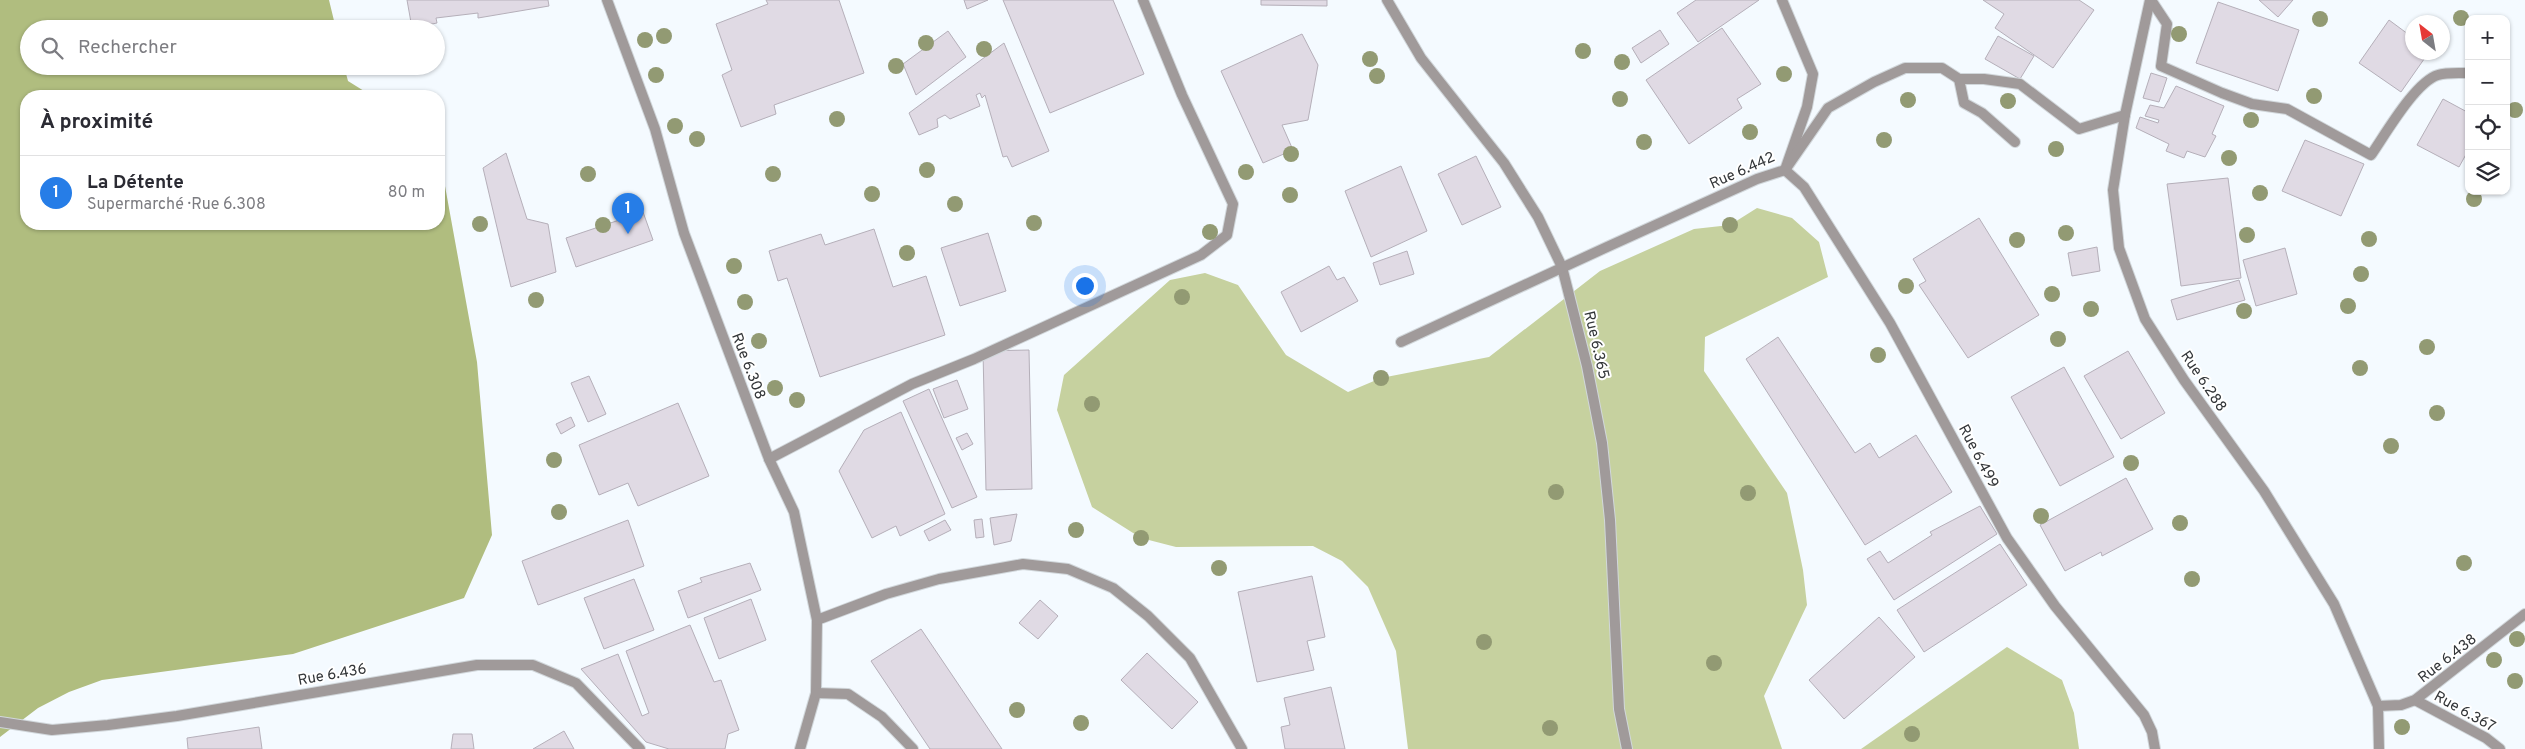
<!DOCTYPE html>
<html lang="fr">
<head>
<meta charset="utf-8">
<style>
	:root { --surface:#fff; --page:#f7f7f7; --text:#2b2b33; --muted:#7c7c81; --line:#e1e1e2; --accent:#267de7 }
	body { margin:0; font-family:Overpass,sans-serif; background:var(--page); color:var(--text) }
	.controls { position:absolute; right:15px; top:15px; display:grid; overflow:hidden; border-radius:10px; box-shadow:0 1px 4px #0004 }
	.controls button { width:45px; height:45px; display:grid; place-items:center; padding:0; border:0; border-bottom:1px solid var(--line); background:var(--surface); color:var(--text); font:25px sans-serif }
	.compass { position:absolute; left:2405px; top:15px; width:45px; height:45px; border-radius:50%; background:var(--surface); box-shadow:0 1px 4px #0004; rotate:329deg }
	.you { position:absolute; left:1084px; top:285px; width:18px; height:18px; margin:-12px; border:4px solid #fff; border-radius:50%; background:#1a73e8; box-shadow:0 0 0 8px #1a73e833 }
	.badge { display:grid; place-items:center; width:32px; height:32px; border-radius:50%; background:var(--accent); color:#fff; font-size:16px; font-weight:700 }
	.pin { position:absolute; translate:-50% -41px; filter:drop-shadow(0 1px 2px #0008) }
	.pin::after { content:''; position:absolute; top:26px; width:18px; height:15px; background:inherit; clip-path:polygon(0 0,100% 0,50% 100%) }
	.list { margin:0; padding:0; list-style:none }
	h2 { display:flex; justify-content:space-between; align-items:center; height:65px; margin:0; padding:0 20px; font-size:21px }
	h2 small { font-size:16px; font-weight:400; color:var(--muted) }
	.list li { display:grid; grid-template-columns:32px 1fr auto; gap:15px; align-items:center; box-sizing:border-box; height:75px; padding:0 20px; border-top:1px solid var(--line) }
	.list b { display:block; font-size:19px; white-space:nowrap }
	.list p { margin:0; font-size:16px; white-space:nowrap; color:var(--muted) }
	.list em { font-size:16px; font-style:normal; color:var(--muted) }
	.icon { flex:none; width:28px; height:28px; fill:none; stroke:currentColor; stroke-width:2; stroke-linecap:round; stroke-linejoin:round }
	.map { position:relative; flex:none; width:2525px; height:749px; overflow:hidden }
	.search { position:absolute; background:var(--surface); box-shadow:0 1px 4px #0004; left:20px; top:20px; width:425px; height:55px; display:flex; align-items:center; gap:12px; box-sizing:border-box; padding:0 18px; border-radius:28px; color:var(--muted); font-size:19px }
	.panel { position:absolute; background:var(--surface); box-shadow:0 1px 4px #0004; left:20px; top:90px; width:425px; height:140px; border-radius:20px }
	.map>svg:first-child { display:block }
</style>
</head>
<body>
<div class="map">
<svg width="2525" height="749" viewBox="0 0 2525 749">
	<rect width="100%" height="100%" fill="#f4faff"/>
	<g fill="#c6d19f">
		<polygon points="1757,208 1792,218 1819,242 1828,277 1705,337 1704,371 1787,493 1803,570 1807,605 1764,696 1782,749 1408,749 1396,651 1368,587 1342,561 1313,546 1176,547 1141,538 1092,507 1057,410 1064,375 1170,280 1205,273 1238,285 1286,355 1348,392 1381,378 1489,357 1600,271 1694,229 1730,225"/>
		<polygon points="2007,647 2062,680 2074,713 2079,749 1861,749"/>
	</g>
	<polygon fill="#b0bd7f" points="0,0 329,0 336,29 29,29 29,66 344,66 348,81 372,96 26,96 26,224 439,224 439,153 477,362 492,535 464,598 293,654 102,680 69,692 38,708 0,737"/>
	<g fill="#e0dae4" stroke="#b5afb9">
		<polygon points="407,0 548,0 549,6 478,18 478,13 436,18 437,23 412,28"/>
		<polygon points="766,0 839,0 864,73 774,105 776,114 741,127 722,75 732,70 716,24 768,4"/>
		<polygon points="964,0 988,0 967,9"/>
		<polygon points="1003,0 1113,0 1144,74 1050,113"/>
		<polygon points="1261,0 1327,0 1327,6 1261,5"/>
		<polygon points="1696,0 1759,0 1698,42 1677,13"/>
		<polygon points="1983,0 2079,0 2094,10 2053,68 1995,28 2004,14"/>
		<polygon points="2259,0 2293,0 2278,17"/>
		<polygon points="2218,2 2299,30 2278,91 2196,63"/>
		<polygon points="2389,20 2412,37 2412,52 2429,52 2401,92 2359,63"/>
		<polygon points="1722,28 1761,84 1737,99 1742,108 1689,144 1646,80"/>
		<polygon points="1660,30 1669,44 1641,63 1632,48"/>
		<polygon points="948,31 966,57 916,95 903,64"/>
		<polygon points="1302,34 1318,65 1308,120 1282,125 1293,150 1263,163 1221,71"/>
		<polygon points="1998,36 2034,56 2020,79 1985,59"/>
		<polygon points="1004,43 1049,151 1012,167 1007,156 1003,157 985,95 982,98 980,93 976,95 980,106 950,119 945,115 937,119 938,127 919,135 909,113"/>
		<polygon points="2151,73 2167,78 2159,102 2143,98"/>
		<polygon points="2176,86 2224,106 2212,134 2216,136 2205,157 2187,151 2184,158 2166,151 2169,144 2136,128 2140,117 2158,123 2159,120 2145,116 2150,105 2164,108"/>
		<polygon points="2443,99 2469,113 2469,149 2459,167 2417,145"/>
		<polygon points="2305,140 2364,164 2341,216 2282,191"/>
		<polygon points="506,153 527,219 548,224 556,272 511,287 483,168"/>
		<polygon points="1476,156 1501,207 1462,225 1438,174"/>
		<polygon points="1401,166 1427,231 1371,257 1345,191"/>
		<polygon points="2228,178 2241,278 2181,286 2167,184"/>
		<polygon points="643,212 653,240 576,267 566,238"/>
		<polygon points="1979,218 2039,315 1968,358 1919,285 1926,281 1913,259"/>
		<polygon points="874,229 893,287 926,276 945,335 820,377 787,278 778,281 769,251 821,234 825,245"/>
		<polygon points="988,233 1006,291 960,306 941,248"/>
		<polygon points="2097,247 2100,271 2072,276 2068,253"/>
		<polygon points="2285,248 2297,294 2256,306 2243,260"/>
		<polygon points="1407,251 1414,274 1380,285 1373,263"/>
		<polygon points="1329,266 1337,280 1344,277 1358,301 1301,332 1281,292"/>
		<polygon points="2239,280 2245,300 2177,320 2171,300"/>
		<polygon points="1778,337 1855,453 1870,443 1879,458 1916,435 1952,492 1865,545 1746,359"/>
		<polygon points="1029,350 1032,489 986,490 983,351"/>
		<polygon points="2128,351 2165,413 2121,439 2084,376"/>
		<polygon points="2064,367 2114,457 2060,486 2011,397"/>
		<polygon points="589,376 606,414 588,422 571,383"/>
		<polygon points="957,380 968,409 944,418 933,389"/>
		<polygon points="929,389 977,497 952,508 903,401"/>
		<polygon points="678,403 709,476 638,506 628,483 599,495 579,445"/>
		<polygon points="901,412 945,514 900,536 896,526 872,538 839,471 864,430"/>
		<polygon points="571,417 575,426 561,434 556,424"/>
		<polygon points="967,433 973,444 962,450 956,438"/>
		<polygon points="2126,478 2153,529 2102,556 2101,552 2065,571 2040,525"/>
		<polygon points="1980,506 1997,534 1894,600 1867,559 1880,551 1888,563 1932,535 1930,532"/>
		<polygon points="1017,514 1011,541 994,545 990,518"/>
		<polygon points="982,519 984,537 976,538 974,520"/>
		<polygon points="628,520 644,566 538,605 522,561"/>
		<polygon points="945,520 951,530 929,541 924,531"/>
		<polygon points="2000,544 2027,585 1924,652 1897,610"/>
		<polygon points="750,563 761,590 688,618 678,591 702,582 700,578"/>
		<polygon points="1312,576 1325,637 1307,641 1314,670 1257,682 1238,592"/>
		<polygon points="634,579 654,630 604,649 584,598"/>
		<polygon points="751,599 766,640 719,659 704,618"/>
		<polygon points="1040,600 1058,616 1038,639 1019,623"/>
		<polygon points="1879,617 1915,657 1844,719 1809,680"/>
		<polygon points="690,625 714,682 721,680 739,730 728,734 725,749 669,749 646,742 581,669 618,654 642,716 649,713 626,651"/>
		<polygon points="921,629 1002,749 930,749 871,661"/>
		<polygon points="1147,653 1198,702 1172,729 1121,680"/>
		<polygon points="1331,687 1345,749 1285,749 1281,727 1290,725 1284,698"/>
		<polygon points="259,727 262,749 188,749 187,738"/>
		<polygon points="564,731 574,749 533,749"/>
		<polygon points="453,734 472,734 474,749 451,749"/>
	</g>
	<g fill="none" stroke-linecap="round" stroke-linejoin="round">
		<defs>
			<g id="minor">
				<polyline points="607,0 655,129 684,233 769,459 794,512 817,620 816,693 800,749"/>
				<polyline points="1387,0 1421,58 1504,163 1538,217 1562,267 1587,366 1602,443 1610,520 1619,709 1627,749"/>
				<polyline points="1782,0 1813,74 1807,107 1785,170 1804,187 1890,323 2007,538 2055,606 2144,715 2152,732 2155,749"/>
				<path d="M2151 0 2167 24 2161 66 2222 93 2252 104 2287 109 2371 155C2385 135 2415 82 2438 75 2447 72 2459 73 2469 73"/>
				<polyline points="1959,79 1964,103 1982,113 2015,142"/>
				<polyline points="1401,342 1607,247 1757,179 1785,170 1828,108 1874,82 1905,68 1942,68 1959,79 1984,79 2020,84 2079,129 2125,115"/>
				<polyline points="769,459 912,384 974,359 1201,255 1227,235 1233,204 1182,95 1143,0"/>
				<polyline points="817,620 886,594 939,579 1023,564 1068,569 1113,588 1148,616 1190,658 1242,749"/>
				<polyline points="816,693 848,694 882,717 913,749"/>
				<polyline points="2415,700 2486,738 2500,749"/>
				<polyline points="2378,706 2401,705 2415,700 2525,614"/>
				<polyline points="0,722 52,730 108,725 177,716 477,665 533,665 576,683 640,749"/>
			</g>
			<polyline id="tertiary" points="2150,0 2125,115 2113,190 2119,248 2145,319 2184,380 2264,491 2334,604 2378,706 2379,749"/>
		</defs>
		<use href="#minor" stroke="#d1d7db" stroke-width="12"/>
		<use href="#tertiary" stroke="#d1d7db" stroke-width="12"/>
		<use href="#minor" stroke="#a09a9a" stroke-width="10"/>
		<use href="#tertiary" stroke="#a09a9a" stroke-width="10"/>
	</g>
	<g fill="#929a73">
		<circle cx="2461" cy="18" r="8"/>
		<circle cx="2320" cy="19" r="8"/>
		<circle cx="2179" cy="34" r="8"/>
		<circle cx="664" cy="36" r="8"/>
		<circle cx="645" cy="40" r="8"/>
		<circle cx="926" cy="43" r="8"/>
		<circle cx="984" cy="49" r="8"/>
		<circle cx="1583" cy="51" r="8"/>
		<circle cx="1370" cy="59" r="8"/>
		<circle cx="1622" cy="62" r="8"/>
		<circle cx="896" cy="66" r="8"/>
		<circle cx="1784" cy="74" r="8"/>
		<circle cx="656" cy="75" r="8"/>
		<circle cx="1377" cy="76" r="8"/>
		<circle cx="2314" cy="96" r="8"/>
		<circle cx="1620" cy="99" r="8"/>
		<circle cx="1908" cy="100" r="8"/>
		<circle cx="2008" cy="101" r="8"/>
		<circle cx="2515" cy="110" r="8"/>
		<circle cx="837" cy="119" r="8"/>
		<circle cx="2251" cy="120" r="8"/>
		<circle cx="675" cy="126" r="8"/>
		<circle cx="1750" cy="132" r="8"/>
		<circle cx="697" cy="139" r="8"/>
		<circle cx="1884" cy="140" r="8"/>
		<circle cx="1644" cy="142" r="8"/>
		<circle cx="2056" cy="149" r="8"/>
		<circle cx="1291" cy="154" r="8"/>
		<circle cx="2229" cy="158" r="8"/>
		<circle cx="927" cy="170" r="8"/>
		<circle cx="1246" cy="172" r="8"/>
		<circle cx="588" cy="174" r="8"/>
		<circle cx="773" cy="174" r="8"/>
		<circle cx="2260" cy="193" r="8"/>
		<circle cx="872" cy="194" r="8"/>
		<circle cx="1290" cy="195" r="8"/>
		<circle cx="2474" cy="199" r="8"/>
		<circle cx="955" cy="204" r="8"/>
		<circle cx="1034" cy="223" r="8"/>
		<circle cx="480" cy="224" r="8"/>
		<circle cx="603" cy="225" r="8"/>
		<circle cx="1730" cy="225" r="8"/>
		<circle cx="1210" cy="232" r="8"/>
		<circle cx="2066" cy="233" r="8"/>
		<circle cx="2247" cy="235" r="8"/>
		<circle cx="2369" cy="239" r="8"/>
		<circle cx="2017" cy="240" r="8"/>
		<circle cx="907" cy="253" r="8"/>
		<circle cx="734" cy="266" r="8"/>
		<circle cx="2361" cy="274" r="8"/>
		<circle cx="1906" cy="286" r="8"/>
		<circle cx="2052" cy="294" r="8"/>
		<circle cx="1182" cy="297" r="8"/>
		<circle cx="536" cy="300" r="8"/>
		<circle cx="745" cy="302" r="8"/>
		<circle cx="2348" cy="306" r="8"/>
		<circle cx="2091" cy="309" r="8"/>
		<circle cx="2244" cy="311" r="8"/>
		<circle cx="2058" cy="339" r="8"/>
		<circle cx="759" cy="341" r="8"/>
		<circle cx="2427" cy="347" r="8"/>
		<circle cx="1878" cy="355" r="8"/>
		<circle cx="2360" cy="368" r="8"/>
		<circle cx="1381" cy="378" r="8"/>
		<circle cx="775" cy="388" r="8"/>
		<circle cx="797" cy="400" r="8"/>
		<circle cx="1092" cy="404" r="8"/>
		<circle cx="2437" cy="413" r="8"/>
		<circle cx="2391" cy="446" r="8"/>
		<circle cx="554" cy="460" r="8"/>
		<circle cx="2131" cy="463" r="8"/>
		<circle cx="1556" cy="492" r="8"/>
		<circle cx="1748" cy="493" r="8"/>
		<circle cx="559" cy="512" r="8"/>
		<circle cx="2041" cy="516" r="8"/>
		<circle cx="2180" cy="523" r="8"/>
		<circle cx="1076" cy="530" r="8"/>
		<circle cx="1141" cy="538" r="8"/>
		<circle cx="2464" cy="563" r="8"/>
		<circle cx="1219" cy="568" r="8"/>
		<circle cx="2192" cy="579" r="8"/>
		<circle cx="2517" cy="639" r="8"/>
		<circle cx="1484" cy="642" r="8"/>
		<circle cx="2494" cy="660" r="8"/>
		<circle cx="1714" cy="663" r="8"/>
		<circle cx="2515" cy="681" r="8"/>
		<circle cx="1017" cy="710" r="8"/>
		<circle cx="1081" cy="723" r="8"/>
		<circle cx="2402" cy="727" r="8"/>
		<circle cx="1550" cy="728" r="8"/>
		<circle cx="1912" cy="734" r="8"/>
	</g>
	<g text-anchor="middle" stroke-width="4" stroke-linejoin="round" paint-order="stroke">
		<g font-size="15" fill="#333639" stroke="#fff">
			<text transform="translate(1742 170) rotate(-24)" y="5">Rue 6.442</text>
			<text transform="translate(1597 345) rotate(77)" y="5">Rue 6.365</text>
			<text transform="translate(749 366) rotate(69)" y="5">Rue 6.308</text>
			<text transform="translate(2204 381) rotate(56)" y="5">Rue 6.288</text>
			<text transform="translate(1979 456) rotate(62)" y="5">Rue 6.499</text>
			<text transform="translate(2447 658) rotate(-38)" y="5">Rue 6.438</text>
			<text transform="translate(332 674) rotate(-10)" y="5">Rue 6.436</text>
			<text transform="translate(2465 711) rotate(29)" y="5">Rue 6.367</text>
		</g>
	</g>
</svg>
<div class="controls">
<button>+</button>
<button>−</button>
<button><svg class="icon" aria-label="locate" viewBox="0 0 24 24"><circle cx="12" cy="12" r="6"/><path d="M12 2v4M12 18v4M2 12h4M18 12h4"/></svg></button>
<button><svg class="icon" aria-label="layers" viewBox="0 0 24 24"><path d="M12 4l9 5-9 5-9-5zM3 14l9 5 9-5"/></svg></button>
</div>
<svg class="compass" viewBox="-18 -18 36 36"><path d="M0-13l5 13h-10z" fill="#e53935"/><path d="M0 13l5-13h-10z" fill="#7c7c81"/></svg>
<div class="you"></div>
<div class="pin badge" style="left:628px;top:234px">1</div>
<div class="search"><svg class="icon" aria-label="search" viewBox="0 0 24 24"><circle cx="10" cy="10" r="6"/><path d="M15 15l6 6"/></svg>Rechercher</div>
<section class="panel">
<h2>À proximité<small></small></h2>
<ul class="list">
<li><span class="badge">1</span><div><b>La Détente</b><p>Supermarché · Rue 6.308</p></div><em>80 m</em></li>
</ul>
</section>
</div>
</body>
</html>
